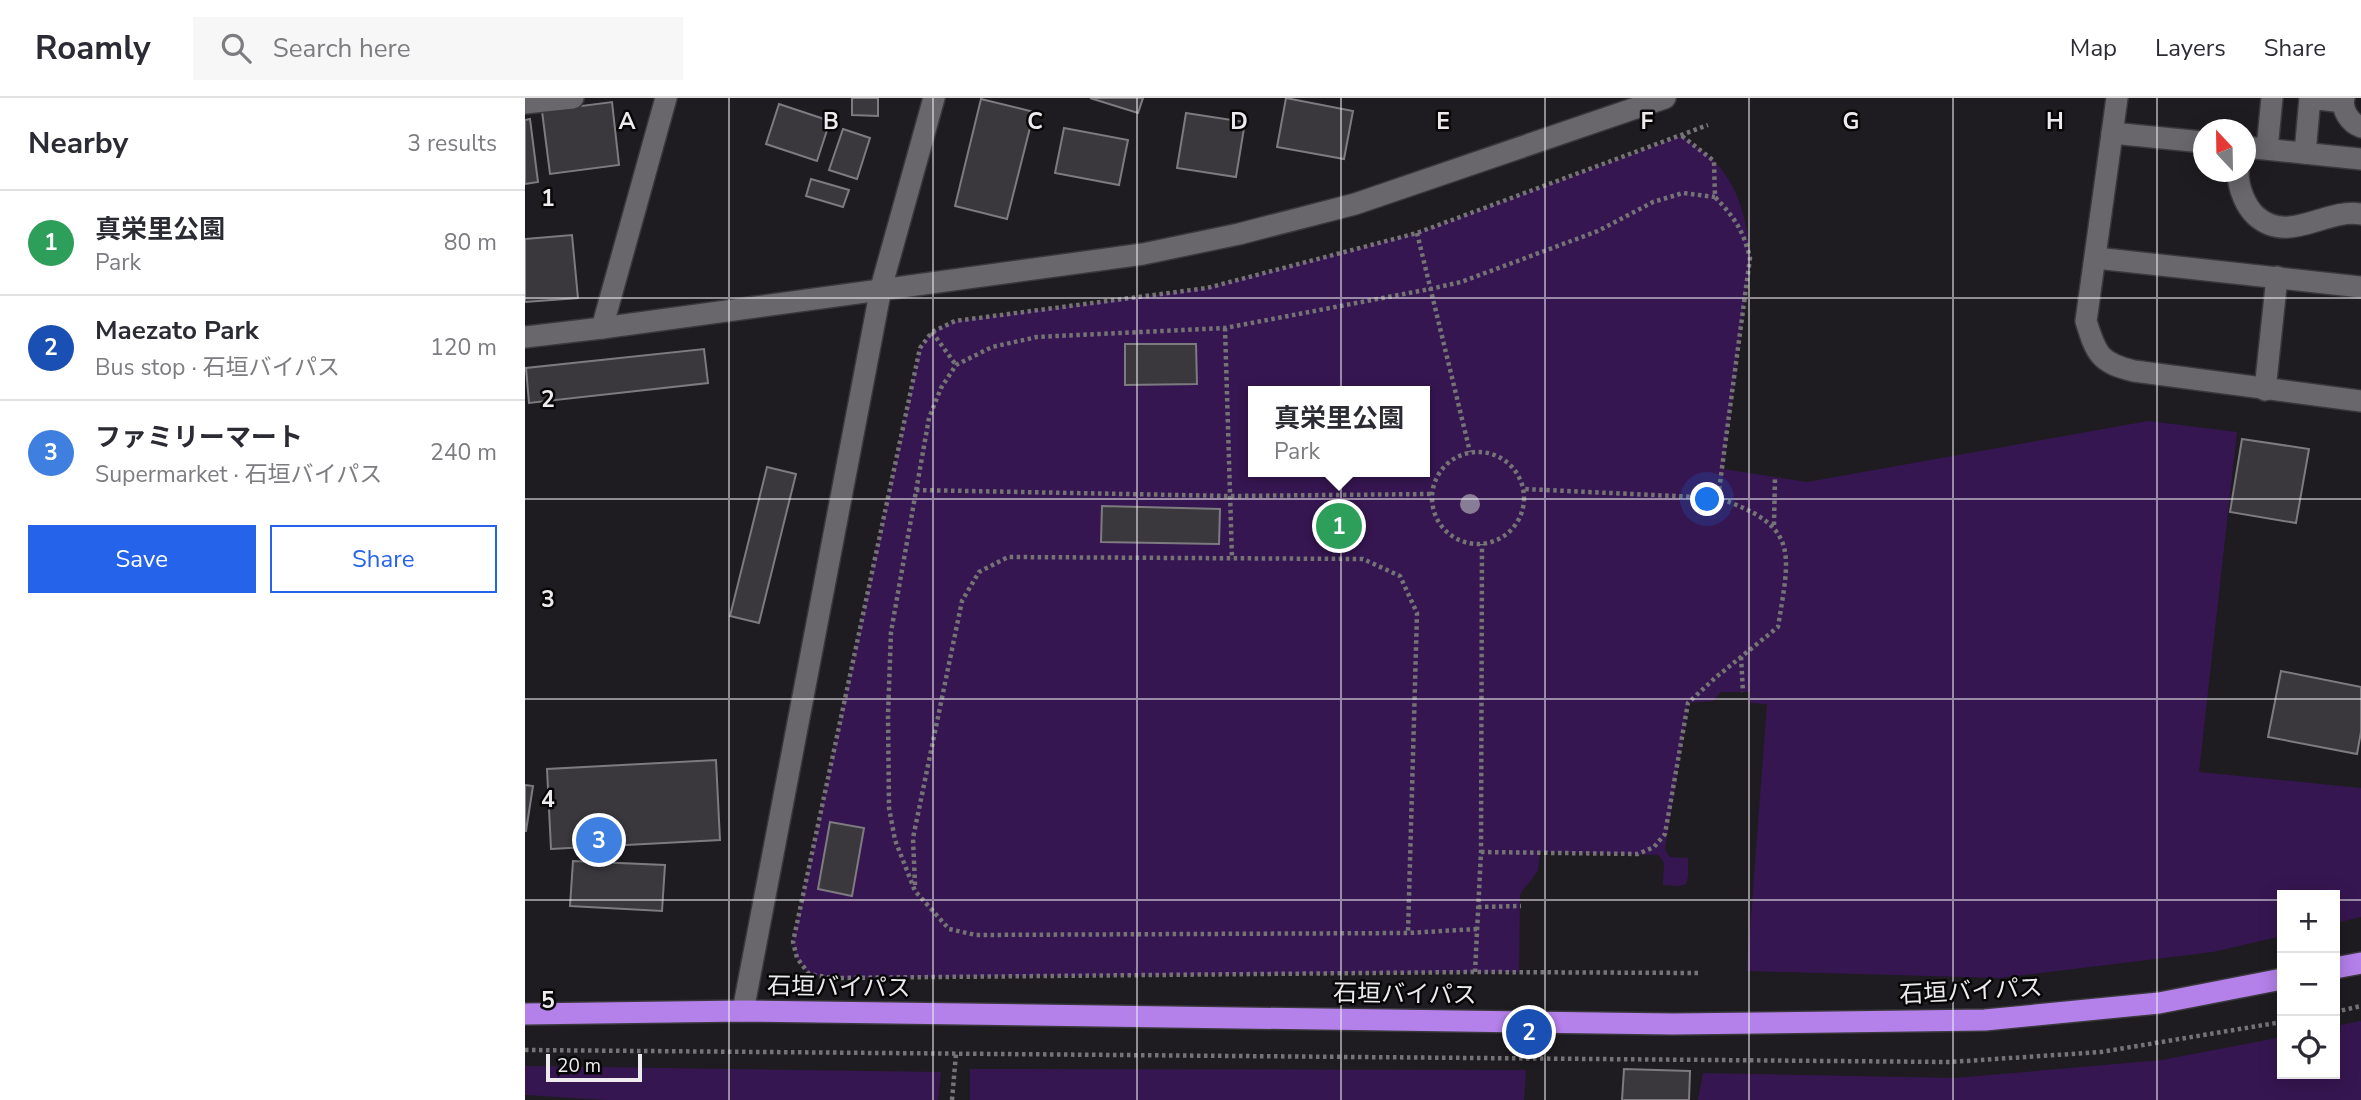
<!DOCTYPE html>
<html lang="en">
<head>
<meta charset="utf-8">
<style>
	:root { --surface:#fff; --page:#f7f7f7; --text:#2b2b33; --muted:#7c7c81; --line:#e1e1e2; --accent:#2563eb }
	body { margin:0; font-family:"Nunito Sans","Noto Sans JP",sans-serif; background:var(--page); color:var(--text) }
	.controls { position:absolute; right:21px; bottom:21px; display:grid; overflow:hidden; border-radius:0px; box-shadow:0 4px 18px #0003 }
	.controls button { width:63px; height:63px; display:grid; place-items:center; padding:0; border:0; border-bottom:2px solid var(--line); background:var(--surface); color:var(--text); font:35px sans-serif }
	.compass { position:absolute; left:1668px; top:21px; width:63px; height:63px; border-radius:50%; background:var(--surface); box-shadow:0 4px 18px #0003; rotate:338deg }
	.scale { position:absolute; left:21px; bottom:18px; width:96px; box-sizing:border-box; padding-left:7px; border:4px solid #edebee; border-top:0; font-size:19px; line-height:24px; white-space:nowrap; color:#edebee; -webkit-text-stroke:5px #070708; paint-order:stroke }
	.you { position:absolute; left:1183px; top:402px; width:24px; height:24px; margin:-18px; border:5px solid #fff; border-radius:50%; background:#1a73e8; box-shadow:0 0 0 10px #1a73e833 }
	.badge { display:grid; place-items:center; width:46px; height:46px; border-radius:50%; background:var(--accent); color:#fff; font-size:23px; font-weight:700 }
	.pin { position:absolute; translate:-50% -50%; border:4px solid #fff; box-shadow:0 2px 7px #0006 }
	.popup { position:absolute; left:723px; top:288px; width:182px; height:91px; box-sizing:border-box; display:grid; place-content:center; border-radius:0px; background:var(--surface); filter:drop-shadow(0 2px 5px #0005); font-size:23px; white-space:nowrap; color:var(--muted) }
	.popup b { font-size:26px; color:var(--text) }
	.popup::after { content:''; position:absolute; left:50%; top:100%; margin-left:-14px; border:14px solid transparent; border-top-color:var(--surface) }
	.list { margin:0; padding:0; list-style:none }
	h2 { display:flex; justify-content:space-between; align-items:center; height:91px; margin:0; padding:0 28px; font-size:30px }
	h2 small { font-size:23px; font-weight:400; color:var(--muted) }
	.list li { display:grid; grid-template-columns:46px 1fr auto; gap:21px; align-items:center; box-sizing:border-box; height:105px; padding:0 28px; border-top:2px solid var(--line) }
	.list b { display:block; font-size:26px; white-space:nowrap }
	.list p { margin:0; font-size:23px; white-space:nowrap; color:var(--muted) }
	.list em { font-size:23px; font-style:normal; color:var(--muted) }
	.actions { display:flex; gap:14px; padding:21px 28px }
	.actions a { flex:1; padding:16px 0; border:2px solid var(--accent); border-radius:0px; text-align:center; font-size:24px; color:var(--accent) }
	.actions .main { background:var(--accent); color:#fff }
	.icon { flex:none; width:38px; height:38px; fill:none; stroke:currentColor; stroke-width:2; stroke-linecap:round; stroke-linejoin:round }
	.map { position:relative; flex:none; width:1836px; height:1002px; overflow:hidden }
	header { display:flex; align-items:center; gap:42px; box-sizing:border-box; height:98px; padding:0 35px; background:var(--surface); border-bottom:2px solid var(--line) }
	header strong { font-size:33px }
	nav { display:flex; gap:38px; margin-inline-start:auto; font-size:24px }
	.search { width:490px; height:63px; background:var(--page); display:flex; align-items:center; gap:18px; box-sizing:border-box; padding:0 24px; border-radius:0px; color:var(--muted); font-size:26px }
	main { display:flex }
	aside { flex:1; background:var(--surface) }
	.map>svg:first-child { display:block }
</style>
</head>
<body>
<header>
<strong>Roamly</strong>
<div class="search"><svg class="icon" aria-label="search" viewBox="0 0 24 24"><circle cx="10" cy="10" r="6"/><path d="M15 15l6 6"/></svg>Search here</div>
<nav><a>Map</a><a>Layers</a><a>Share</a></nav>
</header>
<main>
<aside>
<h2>Nearby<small>3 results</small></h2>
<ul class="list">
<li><span class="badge" style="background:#2e9e5b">1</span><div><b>真栄里公園</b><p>Park</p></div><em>80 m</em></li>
<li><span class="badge" style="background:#1a4fb4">2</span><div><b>Maezato Park</b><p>Bus stop · 石垣バイパス</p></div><em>120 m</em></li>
<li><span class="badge" style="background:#3f7fe0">3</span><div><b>ファミリーマート</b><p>Supermarket · 石垣バイパス</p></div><em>240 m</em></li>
</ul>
<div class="actions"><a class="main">Save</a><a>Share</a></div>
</aside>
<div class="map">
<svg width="1836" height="1002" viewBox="0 0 1836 1002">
	<rect width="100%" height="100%" fill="#1e1c20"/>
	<g fill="#361651" fill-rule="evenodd">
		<path d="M1157 38C1167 46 1178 53 1187 61 1214 86 1223 126 1225 160L1198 371 1282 384 1623 323 1712 334 1674 674 1836 690V819L1810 825V797H1757V838L1688 854 1475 880 1222 873 1242 606 1225 605V594H1196L1188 603 1163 605 1140 752 1145 759 1163 760V779L1161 786 1154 788 1138 787 1139 764 1133 757 1015 754 1013 773 995 796 994 874 306 880 284 876 272 860 268 844 395 250 407 234 430 223 682 190 892 135ZM728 293H900V374H728Z"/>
		<polygon points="1836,923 1836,1002 1173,1002 1178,975 1430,980 1637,962 1757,939 1757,976 1810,976 1810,928"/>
		<polygon points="0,968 416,974 413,1002 83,1002 0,997"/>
		<polygon points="445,971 1001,972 999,1002 445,1002"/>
	</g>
	<g fill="#3a383d" stroke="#7d7b80" stroke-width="2">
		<polygon points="327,0 353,0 353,18 327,17"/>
		<polygon points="565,0 618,0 613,15"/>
		<polygon points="761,0 828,13 819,61 752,49"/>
		<polygon points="456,1 509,14 482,121 430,108"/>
		<polygon points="87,4 94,67 25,76 17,13"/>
		<polygon points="254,6 305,23 292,63 241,46"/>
		<polygon points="661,15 720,24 711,79 652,70"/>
		<polygon points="5,21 13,84 0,86 0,22"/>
		<polygon points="539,30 603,42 594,87 530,75"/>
		<polygon points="318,31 345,40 332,81 304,72"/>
		<polygon points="286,81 324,92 318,109 281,98"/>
		<polygon points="47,137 53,200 0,204 0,141"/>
		<polygon points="600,246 671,246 672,286 600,287"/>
		<polygon points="179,251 183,285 4,305 1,270"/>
		<polygon points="1717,341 1784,351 1771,425 1705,414"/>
		<polygon points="242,369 271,376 234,525 205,518"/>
		<polygon points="577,408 695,411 694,446 576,444"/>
		<polygon points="1756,573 1836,589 1836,634 1832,656 1743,639"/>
		<polygon points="191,662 195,742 26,751 22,671"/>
		<polygon points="0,687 8,688 1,733 0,733"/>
		<polygon points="305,724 339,730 327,798 293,791"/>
		<polygon points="48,763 140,767 137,813 45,808"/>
		<polygon points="1099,971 1165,973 1164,1002 1097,1002"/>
	</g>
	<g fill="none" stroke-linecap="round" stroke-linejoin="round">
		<defs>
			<g id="minor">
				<path d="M1592 0 1561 223C1571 256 1575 265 1609 273L1836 303"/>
				<path d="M1819 0C1816 12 1825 25 1836 29"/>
				<polyline points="0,5 48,0"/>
				<polyline points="1587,35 1678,44"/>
				<polyline points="1720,49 1836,61"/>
				<polyline points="1742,51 1747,0"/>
				<polyline points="1780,55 1785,0 1818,4"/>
				<path d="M1713 74C1713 89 1720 108 1731 118 1764 147 1800 110 1836 116"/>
				<polyline points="1571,160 1836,189"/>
				<polyline points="77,230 141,0"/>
				<polyline points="0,239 77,230 618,156 714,136 830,106 1140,0"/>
				<polyline points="1740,292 1752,179"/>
				<polyline points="218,913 356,190 409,0"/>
			</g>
			<g id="highway">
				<polyline points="1810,870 1836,865"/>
				<polyline points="0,916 218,913 1148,926 1460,922 1634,905 1757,881"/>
			</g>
		</defs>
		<use href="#minor" stroke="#3a383c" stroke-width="24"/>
		<use href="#highway" stroke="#3a383c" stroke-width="24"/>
		<g stroke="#757376" stroke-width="4.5" stroke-dasharray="3.5 3.5" stroke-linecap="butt">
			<path d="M1157 38 1189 63 1190 99C1210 120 1218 132 1225 160L1193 400"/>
			<polyline points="892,135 945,354"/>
			<polyline points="700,230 707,461"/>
			<polyline points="407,234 431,267"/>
			<circle cx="953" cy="400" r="46"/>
			<polyline points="391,392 705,398 906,396"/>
			<polyline points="1249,427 1250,379"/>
			<polyline points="1216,559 1218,594"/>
			<path d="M956 754 1113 756 1129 749 1140 736 1163 605 1190 580 1253 529C1265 454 1275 428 1193 400L999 391"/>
			<polyline points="390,787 388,740 437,503 454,474 483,459 838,461 875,478 892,515 883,835"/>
			<polyline points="953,809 996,808"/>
			<polyline points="952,831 883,835 451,837 424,831 390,793 370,742 364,710 363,617 366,534 404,320 416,290 431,267 467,249 512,239 700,230 905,191 936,184 1073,133 1128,104 1158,95 1190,99"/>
			<polyline points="950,874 956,754 957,446"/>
			<polyline points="1173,875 950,874 306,880 284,876 272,860 268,844 395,250 407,234 430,223 682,190 892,135 1183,27"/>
			<polyline points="1810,914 1836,908"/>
			<polyline points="0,952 1425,964 1576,954 1757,924"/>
			<polyline points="427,1002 431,956"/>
		</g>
		<use href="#minor" stroke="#69676c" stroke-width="21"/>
		<use href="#highway" stroke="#b480ea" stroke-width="21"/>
	</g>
	<circle fill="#887d96" cx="945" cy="406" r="10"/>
	<path fill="none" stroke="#edebee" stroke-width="2" stroke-opacity="0.55" d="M204 0V1002M408 0V1002M612 0V1002M816 0V1002M1020 0V1002M1224 0V1002M1428 0V1002M1632 0V1002M0 200H1836M0 401H1836M0 601H1836M0 802H1757M1810 802H1836"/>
	<g text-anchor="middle" stroke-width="5" stroke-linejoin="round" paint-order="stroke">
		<g font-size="24" fill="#edebee" stroke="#070708">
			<text transform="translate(314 889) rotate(1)" y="8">石垣バイパス</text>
			<text transform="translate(1446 893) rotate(-3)" y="8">石垣バイパス</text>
			<text transform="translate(880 896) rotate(1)" y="8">石垣バイパス</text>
		</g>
	</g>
	<g font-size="23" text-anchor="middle" font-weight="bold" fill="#edebee" stroke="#070708" stroke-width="5" stroke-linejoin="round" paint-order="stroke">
		<text x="102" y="31">A</text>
		<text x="306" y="31">B</text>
		<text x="510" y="31">C</text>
		<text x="714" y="31">D</text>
		<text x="918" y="31">E</text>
		<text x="1122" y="31">F</text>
		<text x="1326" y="31">G</text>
		<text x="1530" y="31">H</text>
		<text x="23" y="108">1</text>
		<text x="23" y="309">2</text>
		<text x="23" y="509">3</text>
		<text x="23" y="709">4</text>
		<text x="23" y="910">5</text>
	</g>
</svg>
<div class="controls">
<button>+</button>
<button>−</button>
<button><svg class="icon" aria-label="locate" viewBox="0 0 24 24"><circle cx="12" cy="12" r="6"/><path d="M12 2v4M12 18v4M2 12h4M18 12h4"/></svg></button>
</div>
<svg class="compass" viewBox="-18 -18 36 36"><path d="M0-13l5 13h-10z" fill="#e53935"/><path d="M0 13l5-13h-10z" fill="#7c7c81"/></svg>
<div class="scale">20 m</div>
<div class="you"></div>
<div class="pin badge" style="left:814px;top:428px;background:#2e9e5b">1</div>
<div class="popup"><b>真栄里公園</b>Park</div>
<div class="pin badge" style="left:1004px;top:934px;background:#1a4fb4">2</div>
<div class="pin badge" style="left:74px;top:742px;background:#3f7fe0">3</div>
</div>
</main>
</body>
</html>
